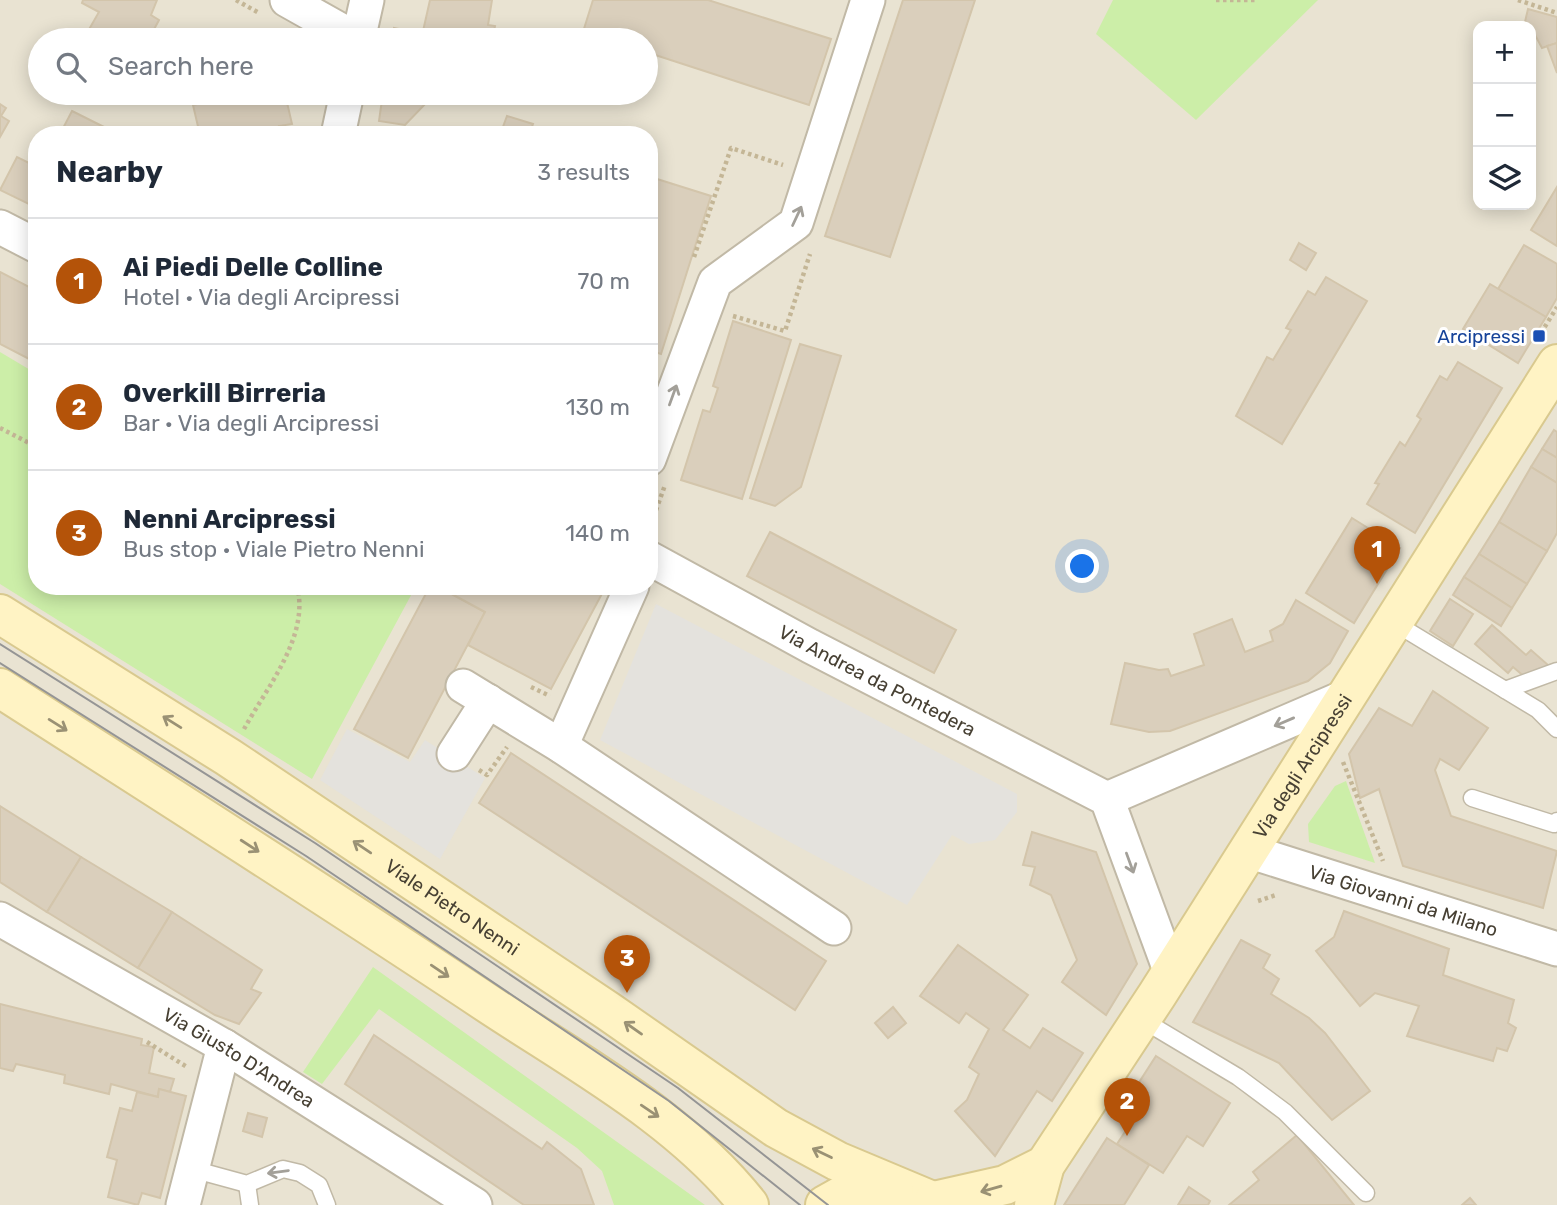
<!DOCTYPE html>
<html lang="en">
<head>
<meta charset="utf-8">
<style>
	:root { --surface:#fff; --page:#f6f6f7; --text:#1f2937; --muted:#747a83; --line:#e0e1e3; --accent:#b45309 }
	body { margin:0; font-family:Rubik,sans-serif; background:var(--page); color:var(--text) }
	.controls { position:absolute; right:21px; top:21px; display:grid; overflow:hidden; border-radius:14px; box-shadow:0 4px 18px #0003 }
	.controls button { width:63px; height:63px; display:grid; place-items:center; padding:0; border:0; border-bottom:2px solid var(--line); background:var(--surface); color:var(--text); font:35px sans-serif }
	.you { position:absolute; left:1083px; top:567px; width:24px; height:24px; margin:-18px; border:5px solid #fff; border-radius:50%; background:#1a73e8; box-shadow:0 0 0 10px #1a73e833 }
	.badge { display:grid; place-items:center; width:46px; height:46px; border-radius:50%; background:var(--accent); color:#fff; font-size:23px; font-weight:700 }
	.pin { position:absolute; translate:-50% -58px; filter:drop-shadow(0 2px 4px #0008) }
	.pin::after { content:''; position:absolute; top:37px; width:24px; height:21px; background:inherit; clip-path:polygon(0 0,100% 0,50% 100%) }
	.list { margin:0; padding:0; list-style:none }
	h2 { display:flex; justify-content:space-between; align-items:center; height:91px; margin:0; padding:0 28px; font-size:30px }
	h2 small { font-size:23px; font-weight:400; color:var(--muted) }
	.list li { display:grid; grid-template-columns:46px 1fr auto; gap:21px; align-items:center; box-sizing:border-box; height:126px; padding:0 28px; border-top:2px solid var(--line) }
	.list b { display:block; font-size:26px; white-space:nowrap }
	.list p { margin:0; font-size:23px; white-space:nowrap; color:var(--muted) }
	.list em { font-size:23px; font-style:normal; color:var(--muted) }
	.icon { flex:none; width:38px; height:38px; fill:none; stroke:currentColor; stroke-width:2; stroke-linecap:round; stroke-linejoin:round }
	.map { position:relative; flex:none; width:1557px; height:1205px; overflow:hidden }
	.search { position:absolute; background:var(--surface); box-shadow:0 4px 18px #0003; left:28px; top:28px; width:630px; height:77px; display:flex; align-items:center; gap:18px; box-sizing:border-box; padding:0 24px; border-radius:38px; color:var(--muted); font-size:26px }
	.panel { position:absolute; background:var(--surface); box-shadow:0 4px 18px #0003; left:28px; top:126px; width:630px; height:469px; border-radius:28px }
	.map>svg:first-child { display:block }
</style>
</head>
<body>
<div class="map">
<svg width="1557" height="1205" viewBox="0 0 1557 1205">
	<rect width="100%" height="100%" fill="#f4f0e4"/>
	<path fill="#e9e3d2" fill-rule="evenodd" d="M0 0H1557V1205H0ZM1478 26H1531V205H1478ZM40 40H646V93H40ZM37 135H649V586H37Z"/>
	<g fill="#cceea8">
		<polygon points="1113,0 1318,0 1196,120 1096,34"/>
		<polygon points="0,352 37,374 37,586 416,586 312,779 0,584"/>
		<polygon points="1346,781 1375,863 1309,842 1308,824 1335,786"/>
		<polygon points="373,967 705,1205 614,1205 602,1171 577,1148 379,1009 322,1084 303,1072"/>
	</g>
	<g fill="#e4e2dd">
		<polygon points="656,604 1017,794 1017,812 995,840 969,844 952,835 907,905 600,740"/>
		<polygon points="347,729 410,762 425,740 485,778 440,859 320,780"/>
	</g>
	<g fill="#dacfbc" stroke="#d3c5ab" stroke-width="2">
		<polygon points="83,0 157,0 151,15 159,20 152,33 160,37 158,40 83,40 99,12 82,3"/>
		<polygon points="430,0 492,0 488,25 495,26 492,40 421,40"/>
		<polygon points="593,0 708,0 831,39 809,105 646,52 646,40 609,40 583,32"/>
		<polygon points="903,0 975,0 890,257 825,236"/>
		<polygon points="1528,9 1557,17 1557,43 1542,48 1534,33 1531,32 1531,26 1524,26"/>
		<polygon points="394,28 423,34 421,40 392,40"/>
		<polygon points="1557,43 1557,73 1547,46"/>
		<polygon points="221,93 288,93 285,94 292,124 279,126 281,135 200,135 193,105 223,98"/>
		<polygon points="383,93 443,93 443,96 426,103 405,125 379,121"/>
		<polygon points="0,104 6,108 1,116 9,121 0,137"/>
		<polygon points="72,111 120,135 60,134"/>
		<polygon points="507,116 533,124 529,135 500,135"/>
		<polygon points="37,148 37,208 0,190 17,157 29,163"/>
		<polygon points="657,179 711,196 661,354 649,350 649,205"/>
		<polygon points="1557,187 1557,246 1531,230"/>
		<polygon points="1299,243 1316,253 1306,270 1290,260"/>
		<polygon points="1524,245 1557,264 1557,298 1546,317 1498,289"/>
		<polygon points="0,272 37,291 37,363 0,344"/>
		<polygon points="1326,277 1367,301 1282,444 1236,416 1267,357 1273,360 1291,330 1286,328 1308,291 1315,295"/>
		<polygon points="1490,284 1546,317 1518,363 1463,329"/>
		<polygon points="733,321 791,340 742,499 681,480 703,410 710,412 718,388 713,386"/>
		<polygon points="800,344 841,356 801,487 775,506 750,498"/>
		<polygon points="1458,362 1502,388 1415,533 1367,504 1379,484 1375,483 1400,442 1405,446 1421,419 1417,416 1440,376 1447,380"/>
		<polygon points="1554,430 1557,432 1557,458 1542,449"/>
		<polygon points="1542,449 1557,458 1557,483 1531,467"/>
		<polygon points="1531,467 1557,483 1557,533 1547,551 1499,522"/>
		<polygon points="1352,518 1400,548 1354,623 1306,593"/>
		<polygon points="1499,522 1547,551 1527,584 1479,554"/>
		<polygon points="770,532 956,630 934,673 747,576"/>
		<polygon points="1479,554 1527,584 1512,608 1464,577"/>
		<polygon points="1464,577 1512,608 1501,626 1453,595"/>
		<polygon points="430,586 437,586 485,612 408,758 354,729"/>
		<polygon points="437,586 602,586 605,588 551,689 468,645 485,612"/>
		<polygon points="1450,599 1473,614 1453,646 1430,631"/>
		<polygon points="1296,600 1348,631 1330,663 1308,681 1170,731 1149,732 1111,724 1125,663 1159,670 1168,669 1171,676 1204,665 1194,634 1232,619 1245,652 1273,641 1270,631 1283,624"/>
		<polygon points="1492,625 1526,655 1531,650 1548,665 1532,683 1513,667 1508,673 1475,644"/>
		<polygon points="1433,691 1488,728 1459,770 1440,759 1435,770 1451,816 1557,851 1543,908 1403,866 1379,789 1360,798 1349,754 1379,708 1412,726"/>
		<polygon points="511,753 826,961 795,1010 479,803"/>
		<polygon points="0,806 81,857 47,912 0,882"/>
		<polygon points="1032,832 1096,852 1137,964 1106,1015 1062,982 1077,960 1051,895 1030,885 1035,867 1023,865"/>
		<polygon points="81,857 172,912 138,968 47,912"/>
		<polygon points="1344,911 1449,949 1443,975 1514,1000 1508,1023 1516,1028 1507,1051 1497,1048 1493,1061 1407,1036 1419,1006 1375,993 1360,1006 1316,951 1334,937"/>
		<polygon points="172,912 262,970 251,989 261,993 239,1024 215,1015 138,968"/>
		<polygon points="1241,940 1270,955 1263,968 1279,979 1271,994 1309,1018 1325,1033 1370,1091 1332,1120 1279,1063 1193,1022"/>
		<polygon points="958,945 1028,995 1003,1030 1030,1048 1043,1028 1083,1053 1052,1101 1037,1091 995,1156 955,1111 967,1100 979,1074 969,1067 989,1029 966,1013 959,1023 920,996"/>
		<polygon points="0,1004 142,1039 141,1045 154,1047 149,1073 174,1079 170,1092 159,1089 158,1097 111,1084 109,1094 64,1083 65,1075 16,1064 13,1071 0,1068"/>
		<polygon points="893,1007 906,1023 888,1038 875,1023"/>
		<polygon points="374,1035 542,1149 547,1142 581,1169 594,1205 524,1205 345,1084"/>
		<polygon points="1156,1056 1230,1103 1203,1146 1187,1136 1163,1173 1117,1144 1142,1106 1129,1098"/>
		<polygon points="159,1089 186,1096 160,1198 142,1193 138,1205 108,1197 117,1160 107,1157 120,1108 132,1111 137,1092 158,1097"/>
		<polygon points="248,1113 267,1118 262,1137 243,1131"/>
		<polygon points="1297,1135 1354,1205 1229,1205 1259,1180 1253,1172"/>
		<polygon points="1107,1138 1149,1165 1124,1205 1064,1205"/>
		<polygon points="1189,1187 1210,1201 1208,1205 1178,1205"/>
		<polygon points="1470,1198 1476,1205 1462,1205"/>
	</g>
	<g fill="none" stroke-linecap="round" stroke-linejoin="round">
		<defs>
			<g id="lane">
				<polyline points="1393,622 1538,710 1557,729"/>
				<polyline points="1505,690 1557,671"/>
				<polyline points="1472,798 1554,824 1557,821"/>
				<polyline points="1141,1019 1238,1077 1285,1112 1366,1193"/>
				<polyline points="192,1169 247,1184 283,1169 300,1173 319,1185 327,1205"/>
				<polyline points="247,1184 250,1205"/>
			</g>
			<g id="street">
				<polyline points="287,0 358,40"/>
				<polyline points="358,40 367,0"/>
				<polyline points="338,135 347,93"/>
				<polyline points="0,227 37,246"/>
				<polyline points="649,459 715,282 796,223 868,0"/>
				<path id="s1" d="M649 558 810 646 1107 799 1171 973"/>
				<polyline points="463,686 561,746 834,928"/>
				<polyline points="561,746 632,586"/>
				<polyline points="454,754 488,701"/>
				<polyline points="1107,799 1347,696"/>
				<path id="s2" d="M1248 851 1557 949"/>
				<path id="s3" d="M0 919 224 1046 475 1205"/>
				<polyline points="183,1205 224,1046"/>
			</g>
			<g id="secondary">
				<path id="s4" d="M0 614 228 757 608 1011 776 1128 837 1161 942 1205"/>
				<path d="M0 688C164 793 328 897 490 1005 581 1065 681 1119 749 1205"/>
				<polyline points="934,1201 1005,1185 1045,1165"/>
				<polyline points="825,1205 850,1191 894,1191"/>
				<path id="s5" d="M1034 1205 1045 1165 1157 995 1557 364"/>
			</g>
		</defs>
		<use href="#lane" stroke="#c1b9a6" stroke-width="19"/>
		<use href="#street" stroke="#c1b9a6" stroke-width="37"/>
		<use href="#secondary" stroke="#d9c98f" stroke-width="42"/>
		<g stroke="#c4b696" stroke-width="4.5" stroke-dasharray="3.5 3.5" stroke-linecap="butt">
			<polyline points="236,0 259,13"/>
			<polyline points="1216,0 1258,0"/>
			<polyline points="1518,0 1557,13"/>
			<polyline points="694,257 731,148 783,165"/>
			<polyline points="733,316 785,331 810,254"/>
			<polyline points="1541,333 1557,307"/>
			<polyline points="0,428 37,447"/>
			<polyline points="649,530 665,485"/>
			<polyline points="531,687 550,696"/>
			<path d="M244 729C267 687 310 636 297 586"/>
			<polyline points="1343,762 1383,861"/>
			<polyline points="479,770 487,775 507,747"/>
			<polyline points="1258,901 1276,895"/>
			<polyline points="147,1042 187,1067"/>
		</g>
		<use href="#lane" stroke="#fff" stroke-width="16"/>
		<use href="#street" stroke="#fff" stroke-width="33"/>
		<use href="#secondary" stroke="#fff3c4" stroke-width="38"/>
		<g stroke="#959595" stroke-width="2">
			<polyline points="0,644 315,843 678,1088 828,1205"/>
			<polyline points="0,663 306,856 669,1101 800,1205"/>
		</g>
	</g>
	<defs><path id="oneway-shaft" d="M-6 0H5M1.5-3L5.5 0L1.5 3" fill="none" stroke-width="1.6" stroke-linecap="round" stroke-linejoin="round" transform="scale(1.75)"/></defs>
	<g stroke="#a3a099">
		<use href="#oneway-shaft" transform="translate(797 216) rotate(-65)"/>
		<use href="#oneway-shaft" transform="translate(673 395) rotate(-70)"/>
		<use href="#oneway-shaft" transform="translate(1284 722) rotate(157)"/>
		<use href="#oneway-shaft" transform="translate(1130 863) rotate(70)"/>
		<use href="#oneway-shaft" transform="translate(278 1172) rotate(172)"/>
	</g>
	<g stroke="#9a9174">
		<use href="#oneway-shaft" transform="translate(172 722) rotate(-148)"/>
		<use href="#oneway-shaft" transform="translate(58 725) rotate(32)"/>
		<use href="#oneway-shaft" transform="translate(250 846) rotate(33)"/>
		<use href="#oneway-shaft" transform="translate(362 847) rotate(-146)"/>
		<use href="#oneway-shaft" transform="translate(440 971) rotate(34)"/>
		<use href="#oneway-shaft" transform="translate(633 1028) rotate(-145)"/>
		<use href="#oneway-shaft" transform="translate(650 1111) rotate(34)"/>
		<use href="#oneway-shaft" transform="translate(822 1153) rotate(-154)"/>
		<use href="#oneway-shaft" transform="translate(991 1189) rotate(164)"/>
	</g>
	<rect fill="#1a4fb4" stroke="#fff" stroke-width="2.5" x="1532" y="329" width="14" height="14" rx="3.5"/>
	<g text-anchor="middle" stroke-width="6" stroke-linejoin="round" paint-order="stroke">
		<g font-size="19" fill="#164399" stroke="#fff" text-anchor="end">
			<text x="1525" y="343">Arcipressi</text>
		</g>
		<g font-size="19" fill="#474033" stroke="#fff">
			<text dy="7" stroke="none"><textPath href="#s1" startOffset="259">Via Andrea da Pontedera</textPath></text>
			<text dy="7" stroke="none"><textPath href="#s5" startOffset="516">Via degli Arcipressi</textPath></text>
			<text dy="7" stroke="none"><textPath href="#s2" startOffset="163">Via Giovanni da Milano</textPath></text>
			<text dy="7" stroke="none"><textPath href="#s4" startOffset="539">Viale Pietro Nenni</textPath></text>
			<text dy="7" stroke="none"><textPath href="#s3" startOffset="276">Via Giusto D'Andrea</textPath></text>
		</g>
	</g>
</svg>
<div class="controls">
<button>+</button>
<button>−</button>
<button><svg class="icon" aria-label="layers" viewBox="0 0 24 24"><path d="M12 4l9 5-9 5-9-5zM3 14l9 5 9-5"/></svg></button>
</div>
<div class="you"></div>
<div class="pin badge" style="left:1377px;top:584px">1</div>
<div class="pin badge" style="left:1127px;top:1136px">2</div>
<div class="pin badge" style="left:627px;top:993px">3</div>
<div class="search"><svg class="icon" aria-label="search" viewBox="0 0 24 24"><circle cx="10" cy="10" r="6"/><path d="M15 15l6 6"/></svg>Search here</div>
<section class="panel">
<h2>Nearby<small>3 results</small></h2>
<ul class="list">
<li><span class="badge">1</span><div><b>Ai Piedi Delle Colline</b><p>Hotel · Via degli Arcipressi</p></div><em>70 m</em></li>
<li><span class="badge">2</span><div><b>Overkill Birreria</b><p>Bar · Via degli Arcipressi</p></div><em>130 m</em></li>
<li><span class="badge">3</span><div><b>Nenni Arcipressi</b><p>Bus stop · Viale Pietro Nenni</p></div><em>140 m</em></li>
</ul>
</section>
</div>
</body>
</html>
